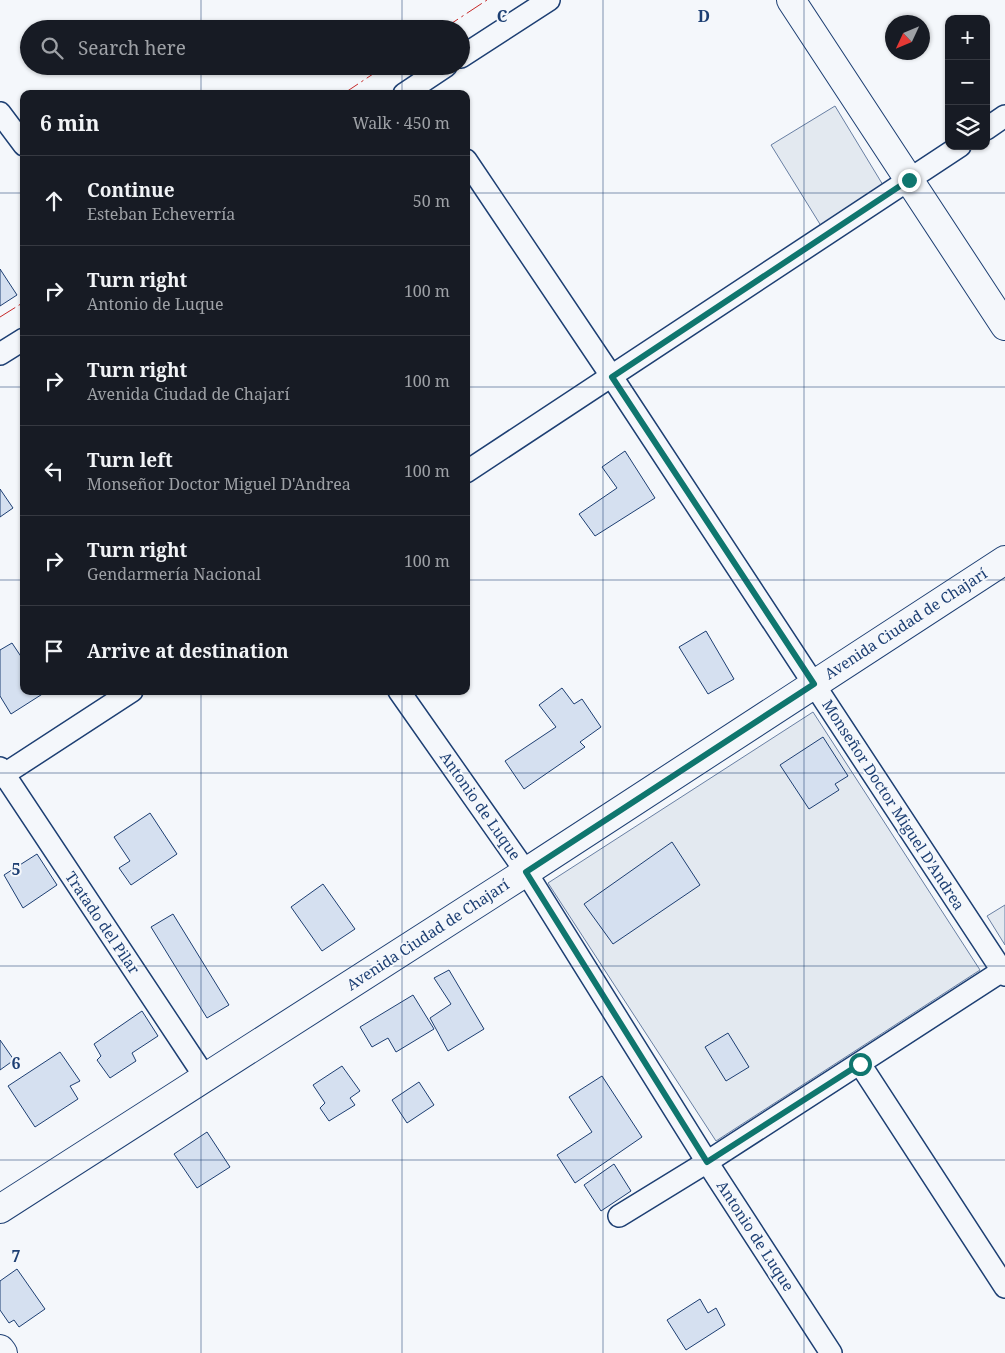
<!DOCTYPE html>
<html lang="en">
<head>
<meta charset="utf-8">
<style>
	:root { --surface:#171b24; --page:#242831; --text:#f1f3f6; --muted:#9ea1a6; --line:#363941 }
	body { margin:0; font-family:"Noto Serif",serif; background:var(--page); color:var(--text) }
	.controls { position:absolute; right:15px; top:15px; display:grid; overflow:hidden; border-radius:10px; box-shadow:0 1px 4px #0004 }
	.controls button { width:45px; height:45px; display:grid; place-items:center; padding:0; border:0; border-bottom:1px solid var(--line); background:var(--surface); color:var(--text); font:25px sans-serif }
	.compass { position:absolute; left:885px; top:15px; width:45px; height:45px; border-radius:50%; background:var(--surface); box-shadow:0 1px 4px #0004; rotate:226deg }
	.stop { position:absolute; width:15px; height:15px; margin:-11px; border:4px solid #0f766e; border-radius:50%; background:#fff }
	.stop.end { background:#0f766e; border-color:#fff; box-shadow:0 1px 5px #0008 }
	.list { margin:0; padding:0; list-style:none }
	h2 { display:flex; justify-content:space-between; align-items:center; height:65px; margin:0; padding:0 20px; font-size:21px }
	h2 small { font-size:16px; font-weight:400; color:var(--muted) }
	.list li { display:grid; grid-template-columns:32px 1fr auto; gap:15px; align-items:center; box-sizing:border-box; height:90px; padding:0 20px; border-top:1px solid var(--line) }
	.list b { display:block; font-size:19px; white-space:nowrap }
	.list p { margin:0; font-size:16px; white-space:nowrap; color:var(--muted) }
	.list em { font-size:16px; font-style:normal; color:var(--muted) }
	.icon { flex:none; width:28px; height:28px; fill:none; stroke:currentColor; stroke-width:2; stroke-linecap:round; stroke-linejoin:round }
	.map { position:relative; flex:none; width:1005px; height:1353px; overflow:hidden }
	.search { position:absolute; background:var(--surface); box-shadow:0 1px 4px #0004; left:20px; top:20px; width:450px; height:55px; display:flex; align-items:center; gap:12px; box-sizing:border-box; padding:0 18px; border-radius:28px; color:var(--muted); font-size:19px }
	.panel { position:absolute; background:var(--surface); box-shadow:0 1px 4px #0004; left:20px; top:90px; width:450px; height:605px; border-radius:10px }
	.map>svg:first-child { display:block }
</style>
</head>
<body>
<div class="map">
<svg width="1005" height="1353" viewBox="0 0 1005 1353">
	<rect width="100%" height="100%" fill="#f4f7fb"/>
	<g fill="#e3e9f0" stroke="#687fa3">
		<polygon points="835,106 886,190 823,229 771,145"/>
		<polygon points="813,712 980,970 716,1141 548,883"/>
		<polygon points="1005,905 1005,945 987,916"/>
	</g>
	<g fill="#d5e0f0" stroke="#1d3f73">
		<polygon points="0,269 17,295 0,306"/>
		<polygon points="625,451 655,498 595,536 579,514 617,488 602,467"/>
		<polygon points="0,489 13,508 0,517"/>
		<polygon points="706,631 734,679 708,694 679,647"/>
		<polygon points="12,643 24,661 24,691 43,691 44,693 11,714 0,696 0,650"/>
		<polygon points="562,688 574,704 582,699 601,727 580,742 585,747 524,789 505,761 556,727 539,705"/>
		<polygon points="823,737 848,776 835,784 839,790 809,809 780,765"/>
		<polygon points="150,813 177,854 131,885 119,868 130,861 114,837"/>
		<polygon points="672,842 700,885 613,944 584,904"/>
		<polygon points="37,854 57,885 23,908 4,875"/>
		<polygon points="323,884 355,929 322,951 291,907"/>
		<polygon points="173,914 229,1005 207,1018 151,927"/>
		<polygon points="449,970 484,1029 448,1051 430,1018 451,1004 434,978"/>
		<polygon points="413,995 434,1029 396,1052 388,1038 372,1047 360,1027"/>
		<polygon points="142,1011 158,1036 132,1053 136,1061 110,1078 97,1060 101,1056 94,1044"/>
		<polygon points="728,1033 749,1067 726,1081 705,1047"/>
		<polygon points="0,1040 14,1060 0,1070"/>
		<polygon points="60,1052 80,1081 70,1086 78,1099 35,1127 8,1086"/>
		<polygon points="342,1066 360,1091 350,1098 355,1105 329,1121 320,1108 325,1103 313,1085"/>
		<polygon points="602,1076 642,1137 575,1183 557,1155 592,1132 569,1097"/>
		<polygon points="419,1082 434,1105 407,1123 392,1100"/>
		<polygon points="207,1132 230,1167 197,1188 174,1154"/>
		<polygon points="614,1164 631,1191 601,1211 584,1185"/>
		<polygon points="17,1269 45,1309 19,1327 14,1320 9,1323 0,1310 0,1281"/>
		<polygon points="700,1299 708,1313 716,1308 725,1325 686,1350 667,1320"/>
	</g>
	<g fill="none" stroke-linecap="round" stroke-linejoin="round">
		<defs>
			<g id="street">
				<polyline points="461,57 549,0"/>
				<polyline points="404,94 446,66"/>
				<polyline points="0,113 24,145"/>
				<polyline points="986,129 1005,116"/>
				<polyline points="466,160 612,377 1005,975"/>
				<polyline points="0,354 24,339"/>
				<polyline points="466,472 960,146"/>
				<polyline points="399,691 526,872 707,1162 831,1353"/>
				<polyline points="0,768 205,1077"/>
				<polyline points="0,777 132,691"/>
				<polyline points="860,1064 1005,1287"/>
				<polyline points="619,1216 707,1162 1005,969"/>
			</g>
			<g id="secondary">
				<polyline points="791,0 1005,326"/>
				<polyline points="0,1209 526,872 1005,560"/>
				<polyline points="0,1349 3,1353"/>
			</g>
		</defs>
		<use href="#street" stroke="#1d3f73" stroke-width="24"/>
		<use href="#secondary" stroke="#1d3f73" stroke-width="30"/>
		<use href="#street" stroke="#f4f7fb" stroke-width="21"/>
		<use href="#secondary" stroke="#f4f7fb" stroke-width="28"/>
		<g stroke="#c62828" stroke-width="1" stroke-dasharray="18 4 2.5 4" stroke-linecap="butt">
			<polyline points="443,29 487,0"/>
			<polyline points="343,94 385,66"/>
			<polyline points="0,317 24,302"/>
		</g>
	</g>
	<g fill="none" stroke-linecap="round" stroke-linejoin="round">
		<polyline stroke="#0f766e" stroke-width="6" points="860,1064 707,1162 526,872 814,684 612,377 909,180"/>
	</g>
	<path fill="none" stroke="#1d3f73" stroke-width="1" stroke-opacity="0.55" d="M201 0V29M402 0V29M603 0V1353M804 0V1353M201 66V94M402 66V94M0 193H24M466 193H1005M0 387H24M466 387H1005M0 580H24M466 580H1005M201 691V1353M402 691V1353M0 773H1005M0 966H1005M0 1160H1005"/>
	<g text-anchor="middle" stroke-width="4" stroke-linejoin="round" paint-order="stroke">
		<g font-size="15" fill="#1d3f73" stroke="#f4f7fb">
			<text transform="translate(906 624) rotate(-33)" y="5">Avenida Ciudad de Chajarí</text>
			<text transform="translate(893 805) rotate(57)" y="5">Monseñor Doctor Miguel D'Andrea</text>
			<text transform="translate(480 806) rotate(55)" y="5">Antonio de Luque</text>
			<text transform="translate(102 923) rotate(56)" y="5">Tratado del Pilar</text>
			<text transform="translate(428 935) rotate(-33)" y="5">Avenida Ciudad de Chajarí</text>
			<text transform="translate(755 1236) rotate(57)" y="5">Antonio de Luque</text>
		</g>
	</g>
	<g font-size="16" text-anchor="middle" font-weight="bold" fill="#1d3f73" stroke="#f4f7fb" stroke-width="4" stroke-linejoin="round" paint-order="stroke">
		<text x="502" y="22">C</text>
		<text x="704" y="22">D</text>
		<text x="16" y="875">5</text>
		<text x="16" y="1069">6</text>
		<text x="16" y="1262">7</text>
	</g>
</svg>
<div class="controls">
<button>+</button>
<button>−</button>
<button><svg class="icon" aria-label="layers" viewBox="0 0 24 24"><path d="M12 4l9 5-9 5-9-5zM3 14l9 5 9-5"/></svg></button>
</div>
<svg class="compass" viewBox="-18 -18 36 36"><path d="M0-13l5 13h-10z" fill="#e53935"/><path d="M0 13l5-13h-10z" fill="#9ea1a6"/></svg>
<div class="stop" style="left:860px;top:1064px"></div>
<div class="stop end" style="left:909px;top:180px"></div>
<div class="search"><svg class="icon" aria-label="search" viewBox="0 0 24 24"><circle cx="10" cy="10" r="6"/><path d="M15 15l6 6"/></svg>Search here</div>
<section class="panel">
<h2>6 min<small>Walk · 450 m</small></h2>
<ul class="list">
<li><svg class="icon" aria-label="ahead" viewBox="0 0 24 24"><path d="M12 20V5M6 11l6-6 6 6"/></svg><div><b>Continue</b><p>Esteban Echeverría</p></div><em>50 m</em></li>
<li><svg class="icon" aria-label="right" viewBox="0 0 24 24"><path d="M7 20v-9h11M14 6l5 5-5 5"/></svg><div><b>Turn right</b><p>Antonio de Luque</p></div><em>100 m</em></li>
<li><svg class="icon" aria-label="right" viewBox="0 0 24 24"><path d="M7 20v-9h11M14 6l5 5-5 5"/></svg><div><b>Turn right</b><p>Avenida Ciudad de Chajarí</p></div><em>100 m</em></li>
<li><svg class="icon" aria-label="left" viewBox="0 0 24 24"><path d="M17 20v-9H6M10 6l-5 5 5 5"/></svg><div><b>Turn left</b><p>Monseñor Doctor Miguel D'Andrea</p></div><em>100 m</em></li>
<li><svg class="icon" aria-label="right" viewBox="0 0 24 24"><path d="M7 20v-9h11M14 6l5 5-5 5"/></svg><div><b>Turn right</b><p>Gendarmería Nacional</p></div><em>100 m</em></li>
<li><svg class="icon" aria-label="arrive" viewBox="0 0 24 24"><path d="M6 21V4h12l-3 4 3 4H6"/></svg><div><b>Arrive at destination</b></div></li>
</ul>
</section>
</div>
</body>
</html>
